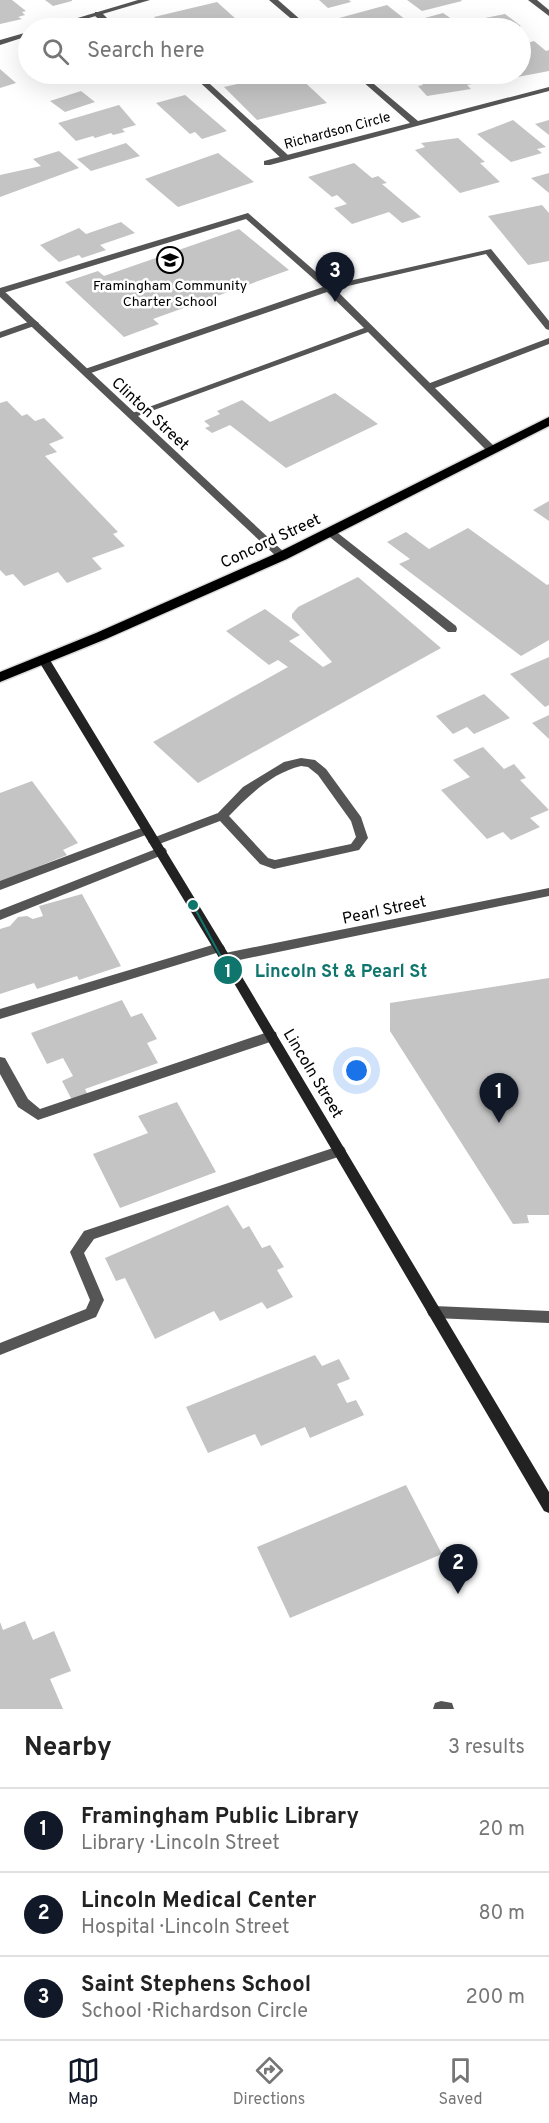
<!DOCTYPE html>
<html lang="en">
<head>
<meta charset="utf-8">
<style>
	:root { --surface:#fff; --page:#f2f2f2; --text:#222; --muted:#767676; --line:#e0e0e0; --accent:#111827 }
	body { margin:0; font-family:Overpass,sans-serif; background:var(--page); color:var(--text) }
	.you { position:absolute; left:357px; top:1071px; width:21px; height:21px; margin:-15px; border:4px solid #fff; border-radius:50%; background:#1a73e8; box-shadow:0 0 0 9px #1a73e833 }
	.badge { display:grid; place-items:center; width:39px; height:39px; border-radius:50%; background:var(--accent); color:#fff; font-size:20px; font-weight:700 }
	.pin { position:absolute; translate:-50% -50px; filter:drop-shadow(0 2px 3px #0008) }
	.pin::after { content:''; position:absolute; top:32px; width:21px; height:18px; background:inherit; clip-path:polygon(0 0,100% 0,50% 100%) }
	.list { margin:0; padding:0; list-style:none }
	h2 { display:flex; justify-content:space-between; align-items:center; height:78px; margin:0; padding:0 24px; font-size:26px }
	h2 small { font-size:20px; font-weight:400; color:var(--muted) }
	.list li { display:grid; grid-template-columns:39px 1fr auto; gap:18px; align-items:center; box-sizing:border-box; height:84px; padding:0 24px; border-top:2px solid var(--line) }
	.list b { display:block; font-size:22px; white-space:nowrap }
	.list p { margin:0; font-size:20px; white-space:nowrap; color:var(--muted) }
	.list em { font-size:20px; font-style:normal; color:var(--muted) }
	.icon { flex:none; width:33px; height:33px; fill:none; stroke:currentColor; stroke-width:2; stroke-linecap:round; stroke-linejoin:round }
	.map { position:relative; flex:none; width:549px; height:1709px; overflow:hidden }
	.search { position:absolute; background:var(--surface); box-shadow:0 6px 24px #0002; left:18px; right:18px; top:18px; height:66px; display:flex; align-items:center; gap:15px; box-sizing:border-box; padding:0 21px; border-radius:33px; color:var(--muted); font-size:22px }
	.sheet { height:330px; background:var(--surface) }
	nav { display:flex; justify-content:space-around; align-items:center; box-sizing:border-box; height:84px; border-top:2px solid var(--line); background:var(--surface); font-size:16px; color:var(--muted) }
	nav a { display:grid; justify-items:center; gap:3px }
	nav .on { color:var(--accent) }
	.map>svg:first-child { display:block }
</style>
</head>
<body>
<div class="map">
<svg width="549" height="1709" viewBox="0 0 549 1709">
	<rect width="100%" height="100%" fill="#fff"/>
	<g fill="#c4c4c4">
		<polygon points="0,0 12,0 26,11 22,12 25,15 18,17 22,19 0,24"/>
		<polygon points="45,0 72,0 72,1 53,6"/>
		<polygon points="319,0 349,0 351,2 328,8"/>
		<polygon points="407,0 461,0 462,1 422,11"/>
		<polygon points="217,2 246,28 166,28 154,17"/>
		<polygon points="387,5 406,20 373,28 337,28 328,21"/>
		<polygon points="443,13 456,22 433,28 421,19"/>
		<polygon points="505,14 521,26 511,28 461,28 455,24"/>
		<polygon points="534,41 546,51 549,50 549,71 512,78 507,74 520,74 520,45"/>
		<polygon points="0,69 16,83 0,88"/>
		<polygon points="282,74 296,74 327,103 257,120 224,87"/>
		<polygon points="420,74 467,74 477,83 467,85 471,89 427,96 418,86 423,85 417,80 424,78"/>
		<polygon points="81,91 95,102 65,112 50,101"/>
		<polygon points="185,95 227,131 202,139 195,132 190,134 156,103"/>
		<polygon points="119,105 136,125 122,129 125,132 113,135 111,133 95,138 93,136 76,141 58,123"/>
		<polygon points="513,120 546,147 537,149 542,153 511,162 477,134"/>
		<polygon points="549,120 549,135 535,124"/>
		<polygon points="458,138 485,162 480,163 500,182 460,193 415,150 425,147 421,143"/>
		<polygon points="126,143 140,156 91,171 77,159"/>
		<polygon points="59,151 79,168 0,197 0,175 41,166 33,159"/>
		<polygon points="218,153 254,182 178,207 145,179"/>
		<polygon points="354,163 372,178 378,176 387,183 382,184 421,217 402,223 389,212 352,224 334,208 347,204 337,195 332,197 308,177"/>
		<polygon points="549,173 549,193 531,178"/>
		<polygon points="542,205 549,213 549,261 528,265 488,216"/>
		<polygon points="121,222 135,233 100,245 106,250 82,258 79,255 59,262 40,245 79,228 86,234"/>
		<polygon points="239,229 289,270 153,319 159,324 124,337 65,282 98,271 104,276"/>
		<polygon points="335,393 378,424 286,468 230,425 212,433 205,428 210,426 204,421 220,414 217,411 242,400 270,422"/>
		<polygon points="7,401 22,416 27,414 35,421 44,418 64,438 49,444 57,452 45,456 118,532 113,534 125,546 92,558 102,569 67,583 58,572 24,586 13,574 6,576 0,570 0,403"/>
		<polygon points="549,501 549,521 533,510"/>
		<polygon points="468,528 547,585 549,584 549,640 521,656 399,564 410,559 387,542 406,532 429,549"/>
		<polygon points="358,577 441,648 198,783 153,742 288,667 278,660 269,665 226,631 265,609 300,635 289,641 323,667 332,662 292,618 292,614 298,607"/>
		<polygon points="549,657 549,705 545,707 510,674"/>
		<polygon points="484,694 510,718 474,734 467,727 453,734 436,716"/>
		<polygon points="549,715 549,739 532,723"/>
		<polygon points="483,747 504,769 514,764 526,778 520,780 549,810 530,818 540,827 511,840 503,832 487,839 441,790 470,777 453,760"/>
		<polygon points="32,781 78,843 63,850 67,855 0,882 0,793"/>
		<polygon points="82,894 121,966 79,980 77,976 37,989 34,983 0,994 0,929 10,926 18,917 27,916 33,919 43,916 39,906"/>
		<polygon points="549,978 549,1215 527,1215 529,1223 513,1224 390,1031 390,1003"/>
		<polygon points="122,1000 131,1017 142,1013 157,1039 147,1043 158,1063 85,1089 88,1095 72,1100 62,1081 73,1076 63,1058 47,1064 31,1033"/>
		<polygon points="177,1102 216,1172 120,1208 93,1154 148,1133 138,1116"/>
		<polygon points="228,1205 243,1229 249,1226 262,1248 270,1245 284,1267 277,1270 293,1297 267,1309 262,1302 220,1321 214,1311 155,1339 125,1278 116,1281 105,1258"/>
		<polygon points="315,1355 322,1366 339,1359 350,1379 337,1384 347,1403 356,1400 364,1415 310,1438 305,1427 261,1446 255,1434 208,1453 186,1407"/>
		<polygon points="406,1485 442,1554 290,1618 257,1547"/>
		<polygon points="25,1621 33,1640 54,1631 71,1671 50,1679 63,1709 0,1709 0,1622 3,1630"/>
	</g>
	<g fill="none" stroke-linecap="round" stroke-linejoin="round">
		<defs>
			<polygon id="primary" points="549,417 549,426 287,559 106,639 0,682 0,672 96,633 277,553"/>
		</defs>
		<use href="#primary" stroke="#dbdbdb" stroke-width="3"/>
		<g fill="#555" fill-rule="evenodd">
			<polygon points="95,12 101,12 117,28 109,28 95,16"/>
			<polygon points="191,74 199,74 289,156 289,160 283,160"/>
			<polygon points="248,213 331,285 491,249 549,321 549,330 546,329 486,254 335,289 430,383 549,338 549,344 435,388 496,448 496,452 488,452 368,332 135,417 132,418 127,415 364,328 327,292 88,374 82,374 82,370 323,287 246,219 0,294 0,288"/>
			<polygon points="34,320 39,323 37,325 0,338 0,332"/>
			<polygon points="330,529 334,530 456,626 457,629 456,632 448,632 326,534 325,532"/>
			<path d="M301 758 315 760 326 769 361 817 368 838 359 850 274 869 260 864 220 821 154 846 148 842 150 839 218 813 243 787 284 762ZM301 766 308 767 318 775 351 821 356 837 351 844 275 860 268 858 229 816C249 795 272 773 301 766Z"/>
			<polygon points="147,826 153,830 151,833 0,890 0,881"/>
			<polygon points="161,847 165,848 167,851 165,854 0,920 0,910"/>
			<polygon points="219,943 223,945 225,948 223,951 0,1019 0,1009"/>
			<polygon points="271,1031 276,1032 277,1036 276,1040 38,1120 18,1107 0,1074 0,1057 5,1058 28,1099 40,1109"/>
			<polygon points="339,1146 344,1147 346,1151 344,1155 94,1239 84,1253 104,1300 96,1317 0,1355 0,1343 86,1309 90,1300 70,1252 84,1231"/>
			<polygon points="441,1701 452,1703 454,1709 433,1709 435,1703"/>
		</g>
		<g fill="#555" fill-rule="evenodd">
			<polygon points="138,0 150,0 55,28 44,28"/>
			<polygon points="269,0 278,0 310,28 302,28"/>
			<polygon points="528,0 537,0 549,10 549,16"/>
			<polygon points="28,32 28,36 0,45 0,40"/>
			<polygon points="354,74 362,74 418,121 549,87 549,91 270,165 264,165 264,161 410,123"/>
			<polygon points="0,289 3,290 286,554 287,556 286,558 278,558 0,297"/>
			<polygon points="549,888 549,896 225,963 221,961 219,958 221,955 225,953"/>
			<polygon points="434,1306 549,1311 549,1323 434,1318 429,1316 427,1312 429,1308"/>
		</g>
		<polygon fill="#222" fill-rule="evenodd" points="44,656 50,660 229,955 549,1492 549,1513 544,1511 221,961 38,660"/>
		<use href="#primary" fill="#000" fill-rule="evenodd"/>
	</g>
	<defs>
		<symbol id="school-ring" viewBox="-11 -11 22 22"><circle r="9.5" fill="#fff" stroke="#000" stroke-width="1.5"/><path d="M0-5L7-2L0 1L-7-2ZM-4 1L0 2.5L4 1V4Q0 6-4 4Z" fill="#000"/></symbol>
	</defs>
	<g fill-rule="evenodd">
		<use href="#school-ring" x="155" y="245" width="30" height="30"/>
	</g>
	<g text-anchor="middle" stroke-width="5" stroke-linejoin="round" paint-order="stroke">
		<g font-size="14" fill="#000" stroke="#fff">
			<text transform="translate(337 130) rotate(-15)" y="5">Richardson Circle</text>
		</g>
		<g font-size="14" fill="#000" stroke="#fff">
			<text x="170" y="290">Framingham Community<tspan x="170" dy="16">Charter School</tspan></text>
		</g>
		<g font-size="16" fill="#000" stroke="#fff">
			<text transform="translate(151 413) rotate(43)" y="6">Clinton Street</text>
			<text transform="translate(270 540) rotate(-25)" y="6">Concord Street</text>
			<text transform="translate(384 909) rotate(-12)" y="6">Pearl Street</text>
			<text transform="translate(314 1073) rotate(59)" y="6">Lincoln Street</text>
		</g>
	</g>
	<path fill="none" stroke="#0f766e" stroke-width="2" d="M193 905L228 970"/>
	<g fill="#0f766e" stroke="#fff" stroke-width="2">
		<circle cx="193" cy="905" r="6"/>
		<circle cx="228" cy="970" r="15"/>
	</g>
	<g font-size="18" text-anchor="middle" font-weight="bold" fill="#fff">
		<text x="228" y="977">1</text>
	</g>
	<g font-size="18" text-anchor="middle" font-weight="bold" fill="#0f766e" stroke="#fff" stroke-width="5" stroke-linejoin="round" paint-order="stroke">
		<text x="341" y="977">Lincoln St &amp; Pearl St</text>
	</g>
</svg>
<div class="you"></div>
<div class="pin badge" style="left:499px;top:1123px">1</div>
<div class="pin badge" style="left:458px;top:1594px">2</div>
<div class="pin badge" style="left:335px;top:302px">3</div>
<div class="search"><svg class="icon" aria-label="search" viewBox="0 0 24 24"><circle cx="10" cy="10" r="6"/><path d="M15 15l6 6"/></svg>Search here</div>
</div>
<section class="sheet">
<h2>Nearby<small>3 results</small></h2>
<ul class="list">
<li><span class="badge">1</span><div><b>Framingham Public Library</b><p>Library · Lincoln Street</p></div><em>20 m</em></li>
<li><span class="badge">2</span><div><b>Lincoln Medical Center</b><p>Hospital · Lincoln Street</p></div><em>80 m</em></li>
<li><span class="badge">3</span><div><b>Saint Stephens School</b><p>School · Richardson Circle</p></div><em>200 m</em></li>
</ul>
</section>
<nav>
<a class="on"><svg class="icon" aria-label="map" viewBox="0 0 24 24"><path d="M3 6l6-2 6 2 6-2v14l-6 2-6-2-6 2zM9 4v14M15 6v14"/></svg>Map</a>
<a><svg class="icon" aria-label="directions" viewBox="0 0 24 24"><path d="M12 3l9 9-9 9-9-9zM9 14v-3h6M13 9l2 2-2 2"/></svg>Directions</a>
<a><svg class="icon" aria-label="saved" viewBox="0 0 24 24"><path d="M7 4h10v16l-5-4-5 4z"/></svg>Saved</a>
</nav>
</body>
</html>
